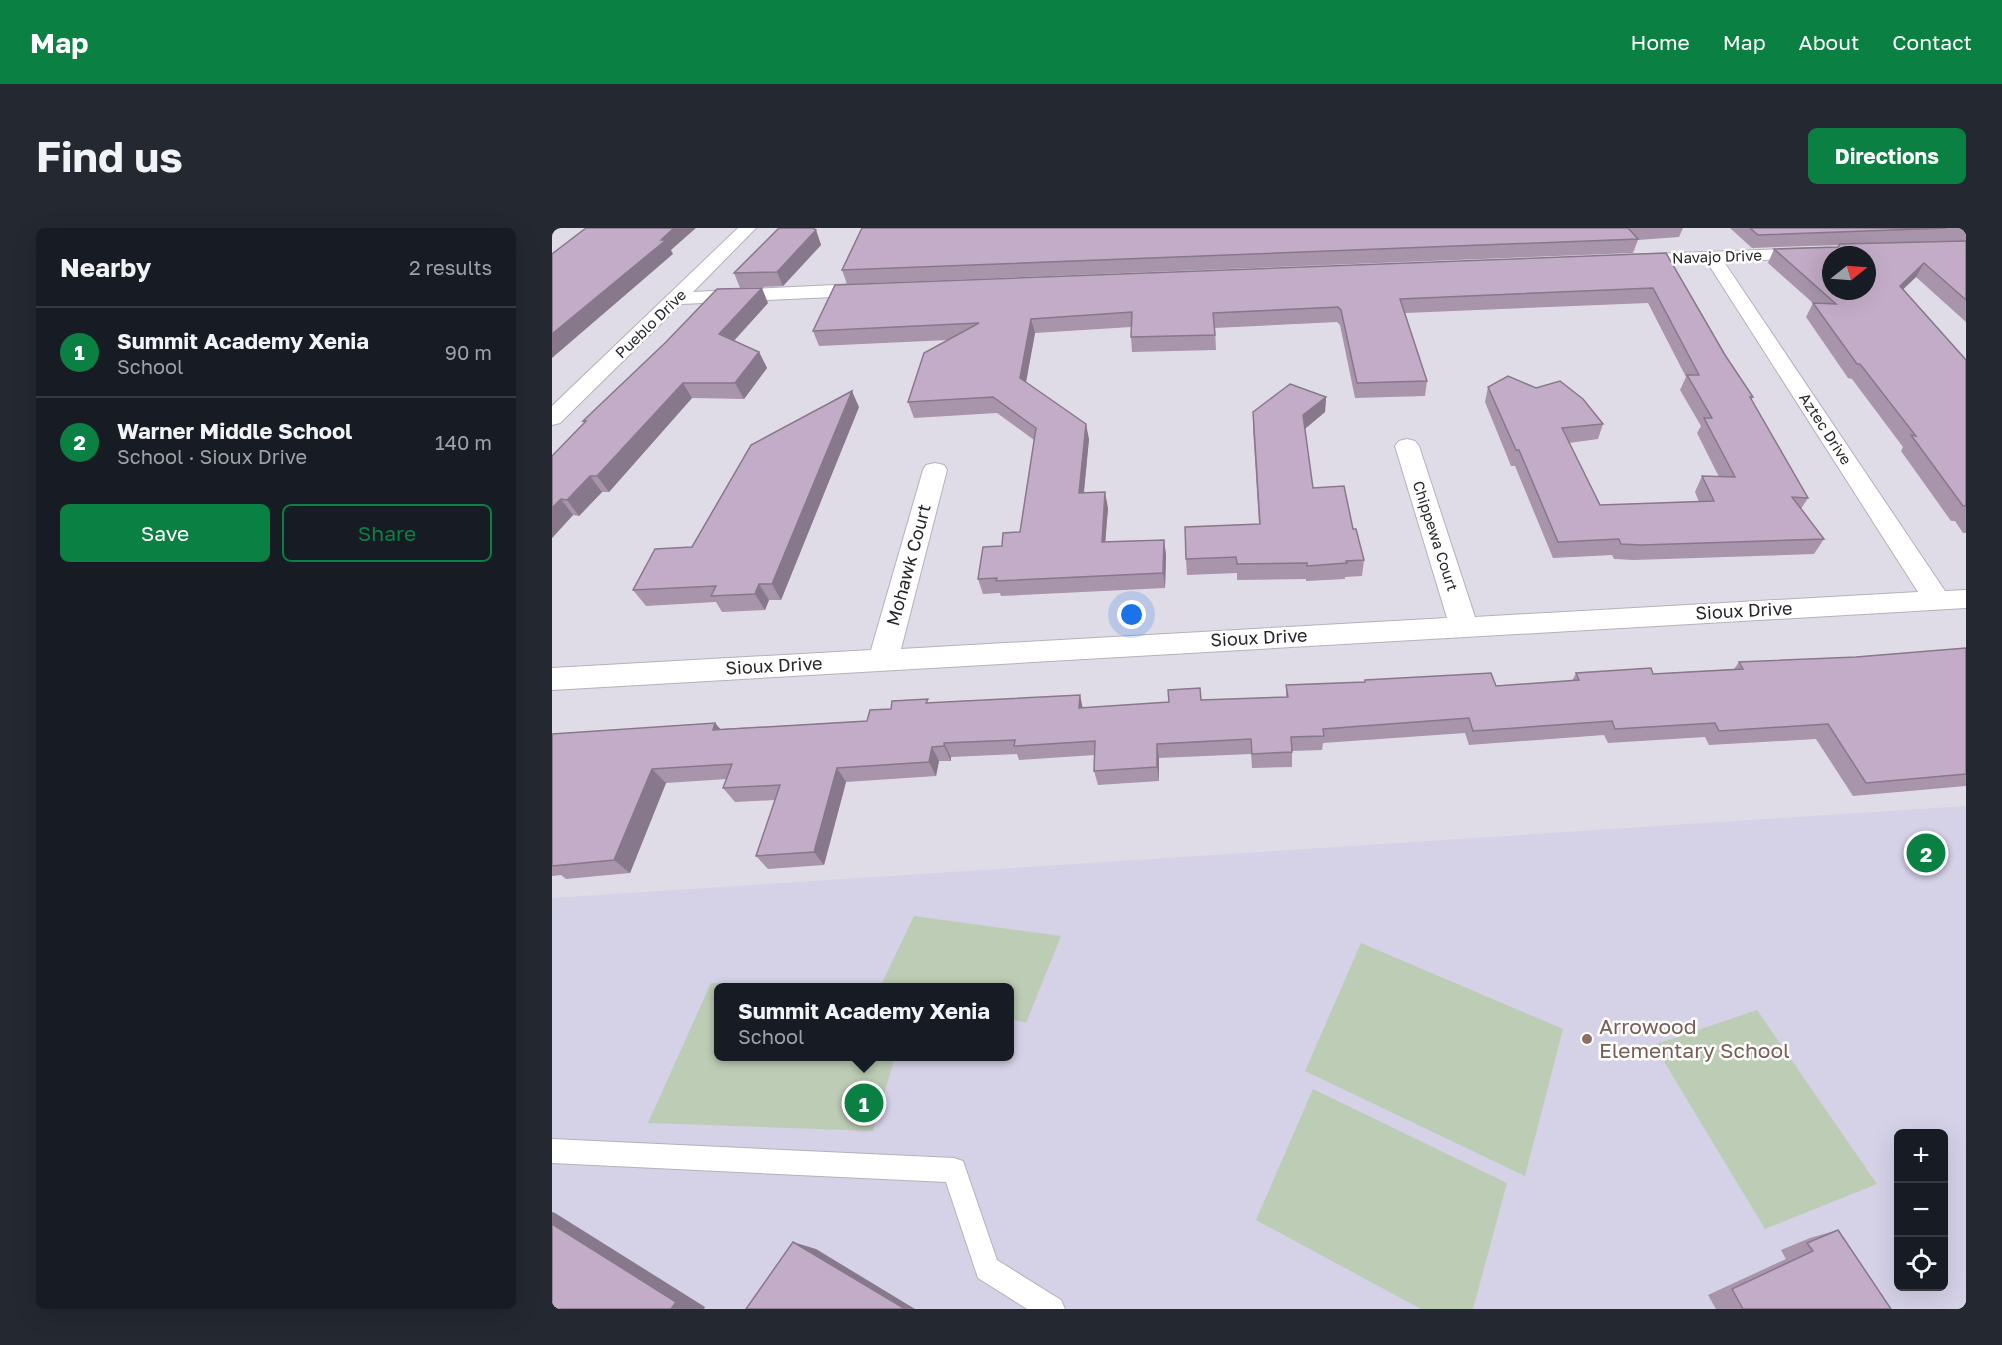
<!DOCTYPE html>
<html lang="en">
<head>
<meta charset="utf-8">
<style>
	:root { --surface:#171b24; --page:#242831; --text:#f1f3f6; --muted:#9ea1a6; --line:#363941; --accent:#0b8043 }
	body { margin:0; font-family:"Golos Text",sans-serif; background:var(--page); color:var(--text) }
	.controls { position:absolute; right:18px; bottom:18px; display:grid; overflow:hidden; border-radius:9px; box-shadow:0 6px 24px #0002 }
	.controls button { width:54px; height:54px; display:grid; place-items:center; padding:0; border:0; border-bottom:2px solid var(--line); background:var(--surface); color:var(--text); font:30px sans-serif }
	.compass { position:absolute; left:1270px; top:18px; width:54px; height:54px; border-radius:50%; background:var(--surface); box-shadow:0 6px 24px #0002; rotate:73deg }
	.you { position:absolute; left:580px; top:387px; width:21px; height:21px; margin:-15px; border:4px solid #fff; border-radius:50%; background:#1a73e8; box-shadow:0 0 0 9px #1a73e833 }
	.badge { display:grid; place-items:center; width:39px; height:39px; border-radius:50%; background:var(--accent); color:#fff; font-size:20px; font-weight:700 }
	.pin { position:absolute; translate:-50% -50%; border:3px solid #fff; box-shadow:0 2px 6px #0006 }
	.popup { position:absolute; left:162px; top:755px; width:300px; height:78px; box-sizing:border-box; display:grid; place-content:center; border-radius:9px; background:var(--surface); filter:drop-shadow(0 2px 4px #0005); font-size:20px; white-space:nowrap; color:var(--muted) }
	.popup b { font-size:22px; color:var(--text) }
	.popup::after { content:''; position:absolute; left:50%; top:100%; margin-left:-12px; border:12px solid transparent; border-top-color:var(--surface) }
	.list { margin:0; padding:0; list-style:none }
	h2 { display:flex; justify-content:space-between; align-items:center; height:78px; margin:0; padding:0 24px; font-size:26px }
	h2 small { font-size:20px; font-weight:400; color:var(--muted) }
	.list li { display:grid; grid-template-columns:39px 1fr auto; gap:18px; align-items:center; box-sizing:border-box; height:90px; padding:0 24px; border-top:2px solid var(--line) }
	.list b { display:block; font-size:22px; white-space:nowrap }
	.list p { margin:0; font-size:20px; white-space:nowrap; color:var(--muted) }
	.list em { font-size:20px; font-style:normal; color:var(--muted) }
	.actions { display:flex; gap:12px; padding:18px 24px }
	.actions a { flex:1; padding:14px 0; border:2px solid var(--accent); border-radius:9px; text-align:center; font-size:21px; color:var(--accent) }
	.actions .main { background:var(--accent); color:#fff }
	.icon { flex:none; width:33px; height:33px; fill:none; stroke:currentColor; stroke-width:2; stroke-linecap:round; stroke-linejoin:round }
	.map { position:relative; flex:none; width:1414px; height:1081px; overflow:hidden; border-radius:9px }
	header { display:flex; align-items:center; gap:36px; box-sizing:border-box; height:84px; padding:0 30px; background:var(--accent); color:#fff }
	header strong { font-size:28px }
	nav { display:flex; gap:33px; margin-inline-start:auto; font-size:21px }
	.intro { display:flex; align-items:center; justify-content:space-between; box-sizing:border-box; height:144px; padding:0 36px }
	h1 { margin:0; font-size:42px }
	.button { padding:15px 27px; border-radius:9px; background:var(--accent); color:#fff; font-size:21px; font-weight:700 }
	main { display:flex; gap:36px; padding:0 36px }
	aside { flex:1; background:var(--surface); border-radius:9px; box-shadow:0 6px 24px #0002 }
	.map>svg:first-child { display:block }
</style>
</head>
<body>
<header>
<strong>Map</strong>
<nav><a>Home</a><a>Map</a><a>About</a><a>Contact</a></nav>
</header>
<div class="intro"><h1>Find us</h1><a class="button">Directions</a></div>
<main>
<aside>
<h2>Nearby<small>2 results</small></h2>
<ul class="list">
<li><span class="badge">1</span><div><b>Summit Academy Xenia</b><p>School</p></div><em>90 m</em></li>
<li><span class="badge">2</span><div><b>Warner Middle School</b><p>School · Sioux Drive</p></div><em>140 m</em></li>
</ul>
<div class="actions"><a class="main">Save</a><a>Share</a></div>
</aside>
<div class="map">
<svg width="1414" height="1081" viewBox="0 0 1414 1081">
	<rect width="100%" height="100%" fill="#e0dce7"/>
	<path fill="#d5d1e7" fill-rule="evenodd" d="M1414 578V1081H0V670ZM166 760H458V828H166ZM1346 906H1392V1058H1346Z"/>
	<g fill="#bdccb5">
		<polygon points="362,688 509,708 474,795 458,790 458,760 347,760 329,757"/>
		<polygon points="809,715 1011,801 973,948 753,843"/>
		<polygon points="159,755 295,759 166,760 166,828 343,829 321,903 96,895"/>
		<polygon points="1205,782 1325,956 1213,1001 1102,817"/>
		<polygon points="761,861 955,955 921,1081 869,1081 704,992"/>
	</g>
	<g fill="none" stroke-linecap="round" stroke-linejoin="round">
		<defs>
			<polygon id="service" points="0,911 402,930 411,933 445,1032 509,1072 513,1081 475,1081 426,1050 394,954 0,935"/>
			<g id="minor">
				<polygon points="186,0 204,0 141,64 324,55 331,57 333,61 331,65 324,67 129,76 8,195 0,197 0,178"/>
				<polygon points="1266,20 1272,21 1275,25 1272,29 1172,34 1393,363 1414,362 1414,380 0,462 0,440 319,422 371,242 374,237 383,235 392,237 395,242 349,421 895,390 843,218 847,213 855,211 863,213 867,218 923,389 1366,364 1155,34 1071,37 1065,36 1062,32 1065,28 1071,27"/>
			</g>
		</defs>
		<use href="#service" stroke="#b4b1bb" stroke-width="2"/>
		<use href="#minor" stroke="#b4b1bb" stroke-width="2"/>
		<use href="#service" fill="#fff" fill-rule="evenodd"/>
		<use href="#minor" fill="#fff" fill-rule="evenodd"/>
	</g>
	<g fill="#a894ab">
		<polygon points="310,0 1131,0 1127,9 1086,12 1081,25 295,56 290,42"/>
		<polygon points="1178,0 1414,0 1414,94 1364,49 1351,61 1414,132 1414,305 1411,305 1403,293 1399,293 1349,223 1351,219 1300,151 1296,150 1254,89 1261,75 1216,35 1222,21 1286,19 1287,17 1200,20"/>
		<polygon points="264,2 269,17 231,58 188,60 182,45"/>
		<polygon points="1114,25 1173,127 1201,169 1199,172 1256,270 1249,281 1272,311 1262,326 1082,332 1062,331 1060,327 1001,330 963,238 959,238 933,174 936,159 1051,196 1046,211 1017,215 1048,277 1147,274 1143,264 1150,248 1167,249 1145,205 1149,198 1128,162 1134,149 1096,75 853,85 875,153 873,168 803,170 788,97 785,94 663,100 664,122 580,124 579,109 579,99 483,105 474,154 537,211 532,265 556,280 553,314 612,312 614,327 613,360 449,368 448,365 431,366 426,351 450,318 468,304 482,212 445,185 362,190 356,174 396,112 267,118 261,103"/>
		<polygon points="216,75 182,113 207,124 215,140 192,171 140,170 57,264 50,264 27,288 21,287 0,310 0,228 32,195 31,193"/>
		<polygon points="774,169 773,184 753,201 761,260 801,301 812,332 810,348 793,349 793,351 754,353 754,351 685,352 685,345 635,347 634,331 707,296 701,200 701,184"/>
		<polygon points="307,179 229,372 217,372 213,382 170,384 164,374 94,378 81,362 140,319"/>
		<polygon points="1414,420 1414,558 1301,568 1264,511 1157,517 1153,509 1056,515 1052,507 917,517 913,505 771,515 770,522 740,523 740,539 700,540 699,526 607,530 607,553 546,557 542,543 543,527 467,532 465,526 399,529 399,533 387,533 384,548 294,554 272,637 216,641 204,628 223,572 183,574 171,560 175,551 114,555 78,645 14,651 9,647 0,648 0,506 163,495 168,501 315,493 339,481 378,475 531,480 649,472 734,469 734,457 813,454 813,452 944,458 1020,453 1024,445 1101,446 1182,441 1187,434 1304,429"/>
		<polygon points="1286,1002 1339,1081 1164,1081 1156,1067 1234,1031 1229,1022 1258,1010"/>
	</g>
	<g fill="#88788b">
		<polygon points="122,0 144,0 119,22 121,26 0,130 0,106"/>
		<polygon points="264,2 269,17 231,58 225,44"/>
		<polygon points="1372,35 1364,49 1340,72 1348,58"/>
		<polygon points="210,60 216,75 174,121 167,106"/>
		<polygon points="479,91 483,105 472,165 468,150"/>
		<polygon points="207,124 215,140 192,171 183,155"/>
		<polygon points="131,155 140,170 57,264 45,248"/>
		<polygon points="300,163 307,179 229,372 220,356"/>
		<polygon points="774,169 773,184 750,203 751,187"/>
		<polygon points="534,196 537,211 530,281 527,265"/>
		<polygon points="38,248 50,264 27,288 15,272"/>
		<polygon points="553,264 556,280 552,330 550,314"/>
		<polygon points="9,271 21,287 0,310 0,280"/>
		<polygon points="612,312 614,327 613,360 611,345"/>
		<polygon points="207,356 217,372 213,382 203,366"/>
		<polygon points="528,467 531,481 527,480"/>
		<polygon points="163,495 175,509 161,502"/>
		<polygon points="392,515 399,529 399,533 392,518"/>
		<polygon points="605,516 607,530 607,553 605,539"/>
		<polygon points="380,519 387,533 384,548 377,534"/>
		<polygon points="285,540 294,554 272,637 262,624"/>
		<polygon points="100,541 114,555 78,645 62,632"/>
		<polygon points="0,984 3,985 153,1079 152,1081 119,1081 0,996"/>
		<polygon points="241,1014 264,1021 363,1081 353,1081"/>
	</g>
	<g fill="#c3acc7" stroke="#88788b" stroke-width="1.5" fill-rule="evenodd">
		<polygon points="34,0 122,0 109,12 114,12 0,106 0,26"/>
		<polygon points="227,0 261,0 264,2 225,44 182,45"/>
		<polygon points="310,0 1076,0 1086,11 290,42"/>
		<polygon points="1198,0 1394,0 1206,7"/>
		<path d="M1414 13V72L1372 35 1348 58 1414 132V278H1411L1359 207 1364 208 1308 136H1305L1261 75 1284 76 1222 21 1286 19 1288 16ZM1279 27H1315V63H1279Z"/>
		<polygon points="1114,25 1173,127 1201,169 1198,169 1256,270 1240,269 1272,311 1089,317 1069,316 1067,311 1006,314 967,222 964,222 936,159 956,148 984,160 1008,153 1031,171 1051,196 1010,200 1048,277 1162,273 1150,248 1183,249 1152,190 1160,190 1135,147 1147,147 1101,60 848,71 875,153 805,155 789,82 786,79 661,85 663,107 579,109 580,84 479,91 468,150 534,196 527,265 553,264 550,314 612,312 611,345 444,353 445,350 426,351 431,319 450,318 451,305 468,304 484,200 441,169 356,174 372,125 427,95 261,103 283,57"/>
		<polygon points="210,60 167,106 207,124 183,155 131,155 45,248 38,248 15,272 9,271 0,280 0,228 34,193 31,193 114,114 165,61"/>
		<polygon points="738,156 774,169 751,187 761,260 792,258 801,301 804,301 812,332 794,333 795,335 755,338 755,335 685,336 684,329 634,331 633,299 708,296 701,184"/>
		<polygon points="300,163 220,356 207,356 203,366 159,368 164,358 81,362 103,321 140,319 199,217"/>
		<polygon points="1414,420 1414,546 1314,555 1276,496 1167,503 1163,495 1063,501 1060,493 921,503 917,490 771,501 772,508 739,509 740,524 700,526 699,511 605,516 605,539 542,543 543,513 462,518 463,512 392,515 392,518 380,519 377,534 285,540 262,624 204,628 228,557 171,560 180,536 100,541 62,632 0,638 0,506 163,495 161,502 315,493 318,482 339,481 340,473 376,471 374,475 528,467 527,480 617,474 616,462 648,460 649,472 736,469 734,457 813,454 813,452 939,445 944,458 1027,452 1024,445 1099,440 1101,446 1191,441 1187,434 1304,429"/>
		<polygon points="0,996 124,1074 119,1081 0,1081"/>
		<polygon points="1286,1002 1339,1081 1191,1081 1180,1061 1261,1023 1255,1015"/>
		<polygon points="241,1014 353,1081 194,1081"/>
	</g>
	<circle fill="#8d6e63" stroke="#fff" stroke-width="2" cx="1035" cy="811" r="6"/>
	<g text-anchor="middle" stroke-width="5" stroke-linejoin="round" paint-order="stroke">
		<g font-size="15" fill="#27262a" stroke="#fff">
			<text transform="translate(1165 29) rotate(-2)" y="5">Navajo Drive</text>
			<text transform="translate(99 96) rotate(-44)" y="5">Pueblo Drive</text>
			<text transform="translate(1273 201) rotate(57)" y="5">Aztec Drive</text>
			<text transform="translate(883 308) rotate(72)" y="5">Chippewa Court</text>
		</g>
		<g font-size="18" fill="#27262a" stroke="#fff">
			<text transform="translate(357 337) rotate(-75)" y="6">Mohawk Court</text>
			<text transform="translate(1192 383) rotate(-3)" y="6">Sioux Drive</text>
			<text transform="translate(707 410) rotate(-3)" y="6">Sioux Drive</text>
			<text transform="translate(222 438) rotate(-3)" y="6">Sioux Drive</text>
		</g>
		<g font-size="21" fill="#785e54" stroke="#fff" text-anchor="start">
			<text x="1047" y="806">Arrowood<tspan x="1047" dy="24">Elementary School</tspan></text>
		</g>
	</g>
</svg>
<div class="controls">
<button>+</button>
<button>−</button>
<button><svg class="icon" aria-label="locate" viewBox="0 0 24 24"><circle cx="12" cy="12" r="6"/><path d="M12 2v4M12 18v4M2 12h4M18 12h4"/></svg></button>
</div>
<svg class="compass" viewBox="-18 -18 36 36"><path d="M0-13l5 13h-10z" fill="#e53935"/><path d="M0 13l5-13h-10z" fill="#9ea1a6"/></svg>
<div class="you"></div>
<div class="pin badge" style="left:312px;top:875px">1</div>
<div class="popup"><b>Summit Academy Xenia</b>School</div>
<div class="pin badge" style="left:1374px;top:625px">2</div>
</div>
</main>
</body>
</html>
